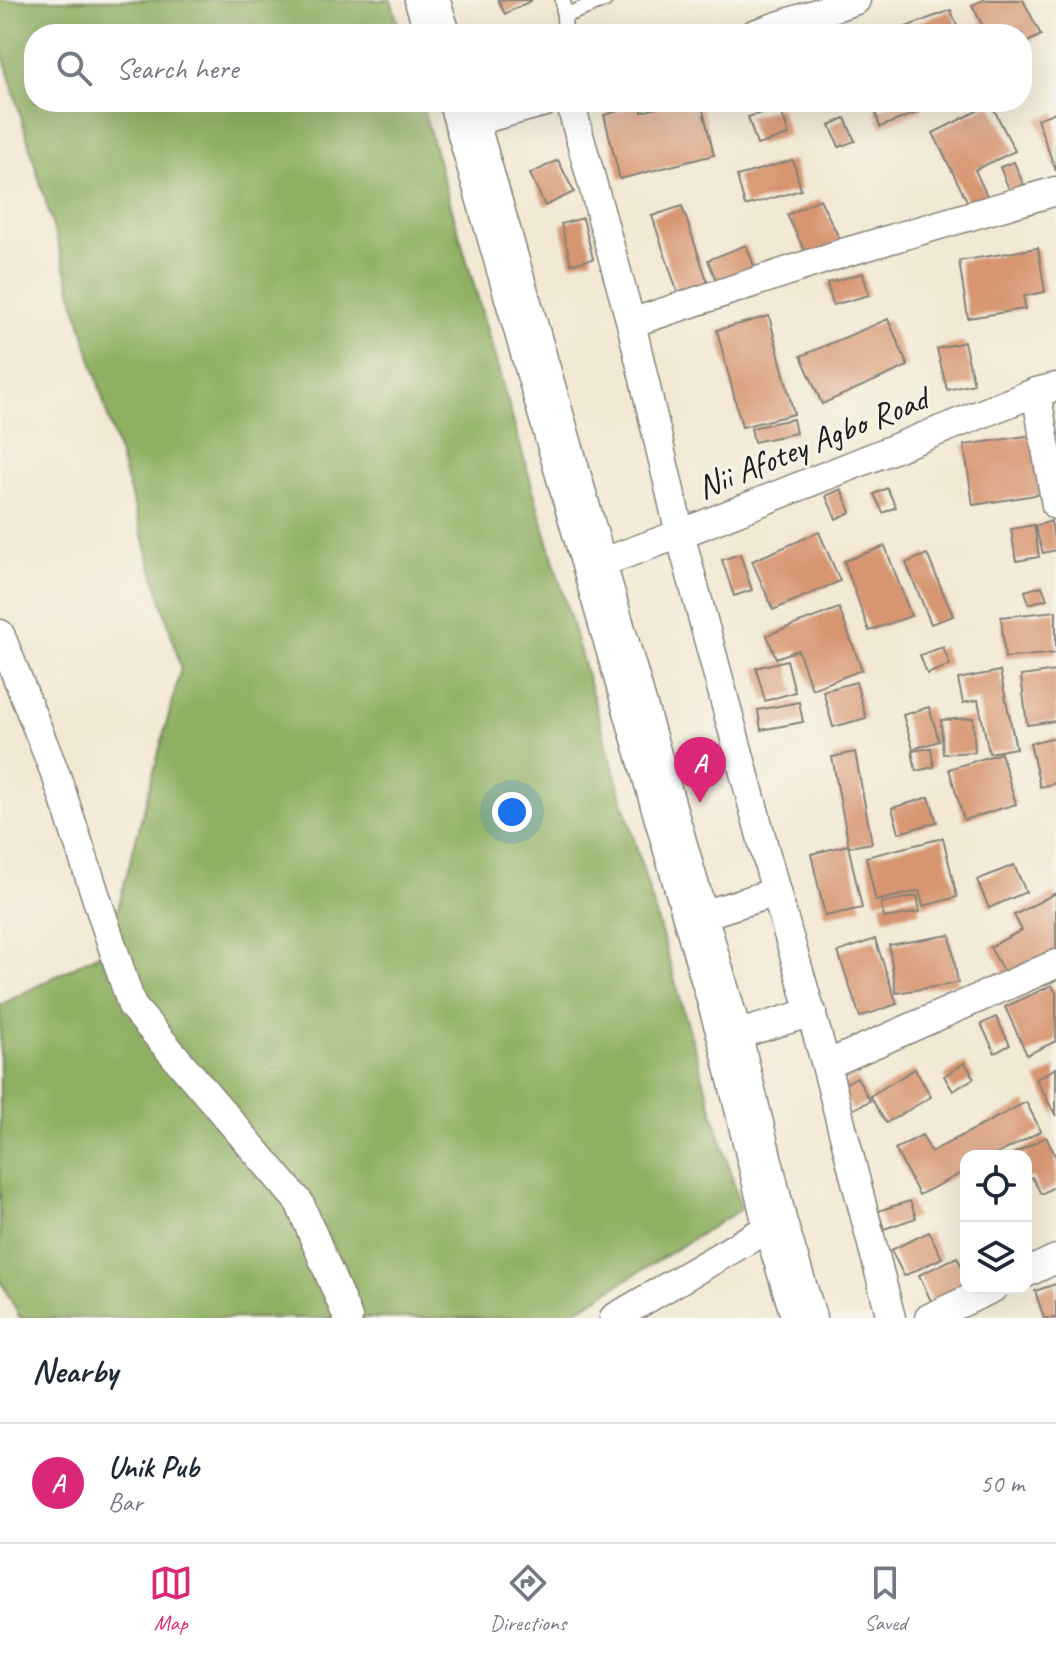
<!DOCTYPE html>
<html lang="en">
<head>
<meta charset="utf-8">
<style>
	:root { --surface:#fff; --page:#f2f2f3; --text:#1f2937; --muted:#747a83; --line:#e0e1e3; --accent:#db2777 }
	body { margin:0; font-family:Caveat,sans-serif; background:var(--page); color:var(--text) }
	.controls { position:absolute; right:24px; bottom:24px; display:grid; overflow:hidden; border-radius:16px; box-shadow:0 8px 32px #0002 }
	.controls button { width:72px; height:72px; display:grid; place-items:center; padding:0; border:0; border-bottom:2px solid var(--line); background:var(--surface); color:var(--text); font:40px sans-serif }
	.you { position:absolute; left:512px; top:812px; width:28px; height:28px; margin:-20px; border:6px solid #fff; border-radius:50%; background:#1a73e8; box-shadow:0 0 0 12px #1a73e833 }
	.badge { display:grid; place-items:center; width:52px; height:52px; border-radius:50%; background:var(--accent); color:#fff; font-size:26px; font-weight:700 }
	.pin { position:absolute; translate:-50% -66px; filter:drop-shadow(0 2px 4px #0008) }
	.pin::after { content:''; position:absolute; top:42px; width:28px; height:24px; background:inherit; clip-path:polygon(0 0,100% 0,50% 100%) }
	.list { margin:0; padding:0; list-style:none }
	h2 { display:flex; justify-content:space-between; align-items:center; height:104px; margin:0; padding:0 32px; font-size:34px }
	h2 small { font-size:26px; font-weight:400; color:var(--muted) }
	.list li { display:grid; grid-template-columns:52px 1fr auto; gap:24px; align-items:center; box-sizing:border-box; height:120px; padding:0 32px; border-top:2px solid var(--line) }
	.list b { display:block; font-size:30px; white-space:nowrap }
	.list p { margin:0; font-size:26px; white-space:nowrap; color:var(--muted) }
	.list em { font-size:26px; font-style:normal; color:var(--muted) }
	.icon { flex:none; width:44px; height:44px; fill:none; stroke:currentColor; stroke-width:2; stroke-linecap:round; stroke-linejoin:round }
	.map { position:relative; flex:none; width:1056px; height:1318px; overflow:hidden }
	.search { position:absolute; background:var(--surface); box-shadow:0 8px 32px #0002; left:24px; right:24px; top:24px; height:88px; display:flex; align-items:center; gap:20px; box-sizing:border-box; padding:0 28px; border-radius:32px; color:var(--muted); font-size:30px }
	.sheet { height:224px; background:var(--surface) }
	nav { display:flex; justify-content:space-around; align-items:center; box-sizing:border-box; height:112px; border-top:2px solid var(--line); background:var(--surface); font-size:22px; color:var(--muted) }
	nav a { display:grid; justify-items:center; gap:4px }
	nav .on { color:var(--accent) }
	.map>svg:first-child { display:block }
</style>
</head>
<body>
<div class="map">
<svg width="1056" height="1318" viewBox="0 0 1056 1318">
	<rect width="100%" height="100%" fill="#f7f3e8"/>
	<filter id="ink" filterUnits="userSpaceOnUse"><feTurbulence type="fractalNoise" baseFrequency=".0125" numOctaves="2"/><feDisplacementMap in="SourceGraphic" scale="16" xChannelSelector="R" yChannelSelector="G"/><feConvolveMatrix kernelMatrix="1 2 1 2 8 2 1 2 1" color-interpolation-filters="sRGB"/></filter>
	<filter id="wash" filterUnits="userSpaceOnUse"><feTurbulence type="fractalNoise" baseFrequency=".006" numOctaves="4" result="noise"/><feDisplacementMap in="SourceGraphic" scale="32" xChannelSelector="R" yChannelSelector="G"/><feGaussianBlur stdDeviation="1.8" result="paint"/><feColorMatrix in="noise" values="0 0 0 0 0 0 0 0 0 0 0 0 0 0 0 0 0 1.4 0 .05"/><feComposite in="paint" operator="in"/></filter>
	<g filter="url(#wash)">
		<rect width="100%" height="100%" fill="#f2e9d4"/>
		<polygon fill="#8fb063" stroke="#566640" stroke-width="2" points="0,0 391,0 401,34 34,34 34,102 421,102 741,1209 564,1318 20,1318 0,1279 0,1005 107,950 181,668 0,44"/>
		<g id="blocks">
			<g fill="#d79571">
				<polygon points="498,0 532,0 505,14"/>
				<polygon points="983,0 1023,0 1041,35 1022,45 1022,34 987,34 972,5"/>
				<polygon points="951,10 960,34 887,34"/>
				<polygon points="681,102 701,102 714,155 620,179 604,115 641,105 642,112"/>
				<polygon points="901,102 919,102 922,111 880,127 875,111"/>
				<polygon points="991,104 1015,151 975,170 989,200 971,209 933,133"/>
				<polygon points="780,107 789,135 757,145 748,117"/>
				<polygon points="1056,112 1056,171 1037,119"/>
				<polygon points="845,118 855,141 839,147 830,125"/>
				<polygon points="558,160 574,192 545,206 530,174"/>
				<polygon points="793,160 801,190 745,206 737,176"/>
				<polygon points="1014,162 1024,186 1010,192 1000,167"/>
				<polygon points="820,199 848,256 816,273 787,215"/>
				<polygon points="682,206 708,283 678,294 652,216"/>
				<polygon points="583,218 593,259 571,264 561,224"/>
				<polygon points="746,245 760,281 722,295 708,260"/>
				<polygon points="1038,248 1045,292 1024,296 1025,309 968,318 959,261"/>
				<polygon points="863,273 869,295 833,305 827,283"/>
				<polygon points="769,316 794,414 742,427 717,330"/>
				<polygon points="888,319 908,366 822,404 801,356"/>
				<polygon points="964,342 974,384 947,390 937,349"/>
				<polygon points="793,419 796,433 754,442 751,428"/>
				<polygon points="1033,435 1042,494 973,505 964,445"/>
				<polygon points="887,488 896,507 883,513 874,494"/>
				<polygon points="841,489 851,512 836,519 826,496"/>
				<polygon points="1051,521 1056,550 1043,553 1035,526"/>
				<polygon points="1034,525 1039,557 1016,561 1011,529"/>
				<polygon points="819,532 840,581 773,610 752,561"/>
				<polygon points="885,546 911,616 869,631 844,561"/>
				<polygon points="740,554 752,590 734,596 722,560"/>
				<polygon points="927,554 953,616 931,624 906,563"/>
				<polygon points="1042,586 1047,599 1029,604 1025,591"/>
				<polygon points="839,608 862,670 812,689 798,650 776,658 767,635"/>
				<polygon points="1056,611 1056,653 1005,658 1001,617"/>
				<polygon points="943,647 950,665 927,674 920,655"/>
				<polygon points="787,660 795,692 765,701 756,668"/>
				<polygon points="1000,671 1016,748 989,753 978,700 963,703 958,679"/>
				<polygon points="1056,671 1056,721 1027,725 1021,676"/>
				<polygon points="856,682 866,718 833,727 823,691"/>
				<polygon points="799,702 803,722 761,730 758,710"/>
				<polygon points="929,707 939,741 913,749 903,715"/>
				<polygon points="973,718 975,752 943,754 941,720"/>
				<polygon points="1056,737 1056,783 1040,787 1030,743"/>
				<polygon points="931,748 934,767 916,771 912,751"/>
				<polygon points="855,752 872,843 849,847 832,757"/>
				<polygon points="1001,753 1016,804 964,820 949,769"/>
				<polygon points="929,797 937,822 899,833 892,808"/>
				<polygon points="943,838 957,897 923,906 919,891 876,901 866,857"/>
				<polygon points="848,845 862,908 825,916 811,854"/>
				<polygon points="1014,865 1026,892 989,908 977,880"/>
				<polygon points="1056,893 1056,952 1007,978 990,947 1022,930 1014,915"/>
				<polygon points="917,896 920,912 884,918 881,903"/>
				<polygon points="950,935 958,983 896,993 889,945"/>
				<polygon points="875,939 897,1004 860,1017 838,952"/>
				<polygon points="1052,985 1056,993 1056,1041 1027,1055 1005,1007"/>
				<polygon points="996,1017 1010,1045 995,1053 981,1024"/>
				<polygon points="965,1063 974,1078 953,1091 944,1076"/>
				<polygon points="1056,1068 1056,1116 1036,1079"/>
				<polygon points="915,1069 931,1097 886,1123 870,1096"/>
				<polygon points="857,1077 870,1101 852,1110 840,1086"/>
				<polygon points="1026,1102 1041,1131 994,1156 966,1156 966,1171 919,1195 895,1149 922,1135 931,1152"/>
				<polygon points="1046,1137 1056,1157 1056,1186 1041,1194 1032,1177 1026,1180 1026,1156 1009,1156"/>
				<polygon points="910,1201 916,1218 884,1229 878,1211"/>
				<polygon points="929,1232 942,1258 904,1276 891,1250"/>
				<polygon points="957,1257 966,1276 966,1285 931,1301 919,1275"/>
				<polygon points="1056,1284 1056,1318 1044,1318 1035,1291"/>
			</g>
		</g>
	</g>
	<g filter="url(#ink)">
		<use href="#blocks" fill-opacity="0" stroke="#878278" stroke-width="2"/>
		<g fill="none" stroke-linecap="round" stroke-linejoin="round">
			<defs>
				<g id="service">
					<polyline points="563,0 565,34"/>
					<polyline points="564,16 605,0"/>
				</g>
				<g id="minor">
					<polyline points="754,34 856,0"/>
					<polyline points="570,102 631,323 680,534 776,892 826,1065"/>
					<polyline points="468,123 545,102"/>
					<polyline points="631,323 843,253 1056,191"/>
					<polyline points="1036,392 1056,505"/>
					<polyline points="595,565 680,534 1036,392 1056,387"/>
					<polyline points="0,634 57,778 132,1006 299,1202 348,1318"/>
					<polyline points="696,917 776,892"/>
					<polyline points="730,1037 812,1012"/>
					<polyline points="1026,1273 1056,1259"/>
					<polyline points="614,1318 775,1224"/>
					<polyline points="891,1318 826,1065 1056,964"/>
					<polyline points="929,1318 993,1288"/>
				</g>
				<g id="trunk">
					<polyline points="427,0 438,34"/>
					<polyline points="461,102 730,1037 775,1224 804,1318"/>
				</g>
			</defs>
			<use href="#service" stroke="#878278" stroke-width="17"/>
			<use href="#minor" stroke="#878278" stroke-width="31"/>
			<use href="#trunk" stroke="#878278" stroke-width="47"/>
			<use href="#service" stroke="#fff" stroke-width="14"/>
			<use href="#minor" stroke="#fff" stroke-width="28"/>
			<use href="#trunk" stroke="#fff" stroke-width="44"/>
		</g>
	</g>
	<g text-anchor="middle" stroke-width="6" stroke-linejoin="round" paint-order="stroke">
		<g font-size="34" fill="#1c1c1c" stroke="#f7f3e8">
			<text transform="translate(812 442) rotate(-22)" y="12">Nii Afotey Agbo Road</text>
		</g>
	</g>
</svg>
<div class="controls">
<button><svg class="icon" aria-label="locate" viewBox="0 0 24 24"><circle cx="12" cy="12" r="6"/><path d="M12 2v4M12 18v4M2 12h4M18 12h4"/></svg></button>
<button><svg class="icon" aria-label="layers" viewBox="0 0 24 24"><path d="M12 4l9 5-9 5-9-5zM3 14l9 5 9-5"/></svg></button>
</div>
<div class="you"></div>
<div class="pin badge" style="left:700px;top:803px">A</div>
<div class="search"><svg class="icon" aria-label="search" viewBox="0 0 24 24"><circle cx="10" cy="10" r="6"/><path d="M15 15l6 6"/></svg>Search here</div>
</div>
<section class="sheet">
<h2>Nearby<small></small></h2>
<ul class="list">
<li><span class="badge">A</span><div><b>Unik Pub</b><p>Bar</p></div><em>50 m</em></li>
</ul>
</section>
<nav>
<a class="on"><svg class="icon" aria-label="map" viewBox="0 0 24 24"><path d="M3 6l6-2 6 2 6-2v14l-6 2-6-2-6 2zM9 4v14M15 6v14"/></svg>Map</a>
<a><svg class="icon" aria-label="directions" viewBox="0 0 24 24"><path d="M12 3l9 9-9 9-9-9zM9 14v-3h6M13 9l2 2-2 2"/></svg>Directions</a>
<a><svg class="icon" aria-label="saved" viewBox="0 0 24 24"><path d="M7 4h10v16l-5-4-5 4z"/></svg>Saved</a>
</nav>
</body>
</html>
